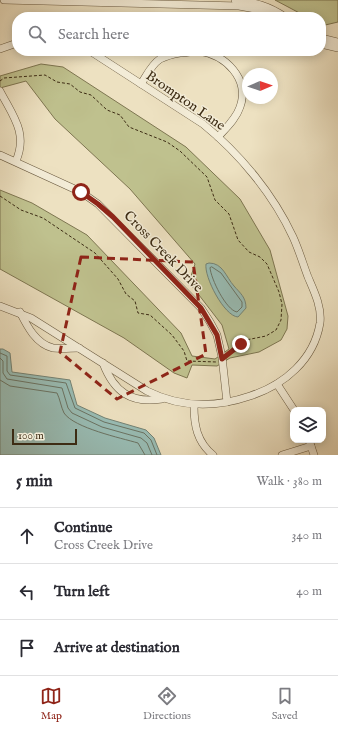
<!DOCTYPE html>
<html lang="en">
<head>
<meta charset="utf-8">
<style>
	:root { --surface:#fff; --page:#f7f7f7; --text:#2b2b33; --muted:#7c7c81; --line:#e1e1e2; --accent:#8f2418 }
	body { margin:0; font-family:"IM FELL English",serif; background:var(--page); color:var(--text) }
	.controls { position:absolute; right:12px; bottom:12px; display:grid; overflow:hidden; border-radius:8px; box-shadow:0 2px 10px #0003 }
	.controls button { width:36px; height:36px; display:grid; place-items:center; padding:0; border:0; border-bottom:1px solid var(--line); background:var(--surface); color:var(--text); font:20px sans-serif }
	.compass { position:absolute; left:242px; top:68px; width:36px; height:36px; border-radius:50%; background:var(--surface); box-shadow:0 2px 10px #0003; rotate:88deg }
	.scale { position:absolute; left:12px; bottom:10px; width:65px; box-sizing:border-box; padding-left:4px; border:2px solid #3d2c14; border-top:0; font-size:11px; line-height:14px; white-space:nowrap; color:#3d2c14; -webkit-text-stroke:3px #f3ecd7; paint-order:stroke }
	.stop { position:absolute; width:12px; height:12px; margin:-9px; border:3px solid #8f2418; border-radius:50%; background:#fff }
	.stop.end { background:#8f2418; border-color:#fff; box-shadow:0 1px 4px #0008 }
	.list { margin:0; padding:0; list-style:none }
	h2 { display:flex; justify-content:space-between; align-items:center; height:52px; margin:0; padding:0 16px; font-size:17px }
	h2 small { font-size:13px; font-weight:400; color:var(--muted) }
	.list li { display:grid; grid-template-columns:26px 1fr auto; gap:12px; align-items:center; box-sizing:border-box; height:56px; padding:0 16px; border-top:1px solid var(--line) }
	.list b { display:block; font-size:15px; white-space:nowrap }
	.list p { margin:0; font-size:13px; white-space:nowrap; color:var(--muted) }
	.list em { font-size:13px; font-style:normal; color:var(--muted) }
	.icon { flex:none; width:22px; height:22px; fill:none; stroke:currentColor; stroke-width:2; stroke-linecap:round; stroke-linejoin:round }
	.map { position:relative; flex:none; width:338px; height:455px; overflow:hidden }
	.search { position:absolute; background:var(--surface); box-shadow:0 2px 10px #0003; left:12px; right:12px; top:12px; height:44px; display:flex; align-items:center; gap:10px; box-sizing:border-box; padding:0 14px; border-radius:16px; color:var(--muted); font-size:15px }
	.sheet { height:220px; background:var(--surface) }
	nav { display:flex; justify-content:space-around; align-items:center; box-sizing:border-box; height:56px; border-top:1px solid var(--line); background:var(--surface); font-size:11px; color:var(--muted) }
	nav a { display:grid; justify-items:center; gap:2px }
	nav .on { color:var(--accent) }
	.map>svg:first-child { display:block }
</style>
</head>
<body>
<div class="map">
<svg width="338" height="455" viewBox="0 0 338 455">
	<rect width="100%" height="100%" fill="#ede1c1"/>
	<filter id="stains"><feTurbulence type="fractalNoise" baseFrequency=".005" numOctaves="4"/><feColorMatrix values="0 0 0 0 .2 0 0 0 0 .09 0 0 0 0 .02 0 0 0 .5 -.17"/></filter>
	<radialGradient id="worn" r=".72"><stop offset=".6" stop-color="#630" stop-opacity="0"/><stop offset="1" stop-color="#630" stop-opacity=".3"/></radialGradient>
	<g fill="#bfc18e" stroke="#7e7651">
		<polygon points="275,0 338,0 338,22 321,26 321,17 307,17"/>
		<polygon points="41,64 63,67 186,147 240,199 270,250 288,316 287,329 281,340 259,352 230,358 217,366 192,365 187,378 174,373 124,338 0,269 0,190 32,203 87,235 181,333 192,356 215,359 229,349 222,325 189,282 195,264 130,189 55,119 26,81 0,88 0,76"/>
	</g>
	<g fill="#99bdb5" stroke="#748375">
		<path d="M209 263C223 263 226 277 234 286 240 293 246 297 246 308L238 317C224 316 204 277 206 264Z"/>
		<polygon points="0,349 3,349 10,353 12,372 70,380 77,405 105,418 146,430 154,438 161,455 0,455"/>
	</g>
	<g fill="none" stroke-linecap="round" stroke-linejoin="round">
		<g stroke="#6b7464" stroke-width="1">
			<path d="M212 267 221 273 242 302V307L237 312C226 310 211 279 210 268Z"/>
			<polyline points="0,353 7,356 7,371 10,375 66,383 75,408 104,422 144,433 151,440 157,455"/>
			<polyline points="0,358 3,361 3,373 7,379 62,388 68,408 72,413 102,427 141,438 147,443 152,455"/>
			<path d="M0 380 10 386 57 393C60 399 61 407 64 413 74 428 121 438 138 443L145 455"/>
		</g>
		<defs>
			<g id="minor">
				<polyline points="4,0 239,6 261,10 274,17"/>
				<path d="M235 0C254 2 269 6 285 17"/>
				<polyline points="321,38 338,42"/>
				<polyline points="321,44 338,48"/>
				<polyline points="0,49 17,43"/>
				<path d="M141 84C147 75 151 65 160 59 166 56 174 54 180 53 186 53 193 51 199 51 226 55 250 79 240 107 236 119 226 128 218 137"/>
				<path d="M0 91C13 116 28 133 16 161"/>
				<polyline points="0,155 81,192 98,204 201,308 210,322 217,335 222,357 227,402"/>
				<path d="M0 306 31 318 147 391C181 408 215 408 250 396 284 385 314 360 320 323 322 307 314 291 308 277 303 264 299 250 293 237 273 194 240 154 203 124L90 51"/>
				<path d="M20 312C27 326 36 344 53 348 61 349 71 348 79 348"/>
				<path d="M103 363C114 392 131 404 162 399"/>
				<polyline points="277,384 294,410"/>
				<path d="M194 406C194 425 197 442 213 455"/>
				<polyline points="309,440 314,455"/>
				<polyline points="282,455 311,446"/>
			</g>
		</defs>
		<use href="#minor" stroke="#69593f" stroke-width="8"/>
		<g stroke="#3d2c14" stroke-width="1" stroke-dasharray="3 2" stroke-linecap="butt">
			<polyline points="0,81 4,78 45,75 57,82 70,84 80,92 91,95 107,110 120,115 129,127 167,142 180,151 207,177 215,200 229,214 238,240 249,252 260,257 267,264 279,292 282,304 281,320 276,330 266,336 246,340 227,355"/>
			<polyline points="0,196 21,210 43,218 95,253 118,279 126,294 135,301 138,313 150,315 172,335 184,351 187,361 217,362"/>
		</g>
		<use href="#minor" stroke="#f3ecd7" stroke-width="7"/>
	</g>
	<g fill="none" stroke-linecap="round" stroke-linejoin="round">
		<polyline stroke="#8f2418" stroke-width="5" points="81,192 98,204 113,217 201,308 217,335 222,359 241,344"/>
	</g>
	<path fill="none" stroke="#8f2418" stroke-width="3" stroke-dasharray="8 5" stroke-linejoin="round" d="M81 257 193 262 206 354 117 399 60 352Z"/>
	<g text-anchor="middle" stroke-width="3" stroke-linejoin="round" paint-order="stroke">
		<g font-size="14" fill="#3d2c14" stroke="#f3ecd7">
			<text transform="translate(186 100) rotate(35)" y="5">Brompton Lane</text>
			<text transform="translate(164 251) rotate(46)" y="5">Cross Creek Drive</text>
		</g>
	</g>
	<rect width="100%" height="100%" filter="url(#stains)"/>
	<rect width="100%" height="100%" fill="url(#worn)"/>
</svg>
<div class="controls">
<button><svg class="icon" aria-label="layers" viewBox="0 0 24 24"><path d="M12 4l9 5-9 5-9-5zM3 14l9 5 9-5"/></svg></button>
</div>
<svg class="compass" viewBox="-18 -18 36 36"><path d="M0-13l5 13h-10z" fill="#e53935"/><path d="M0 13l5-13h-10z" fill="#7c7c81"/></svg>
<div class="scale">100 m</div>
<div class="stop" style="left:81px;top:192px"></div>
<div class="stop end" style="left:241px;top:344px"></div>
<div class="search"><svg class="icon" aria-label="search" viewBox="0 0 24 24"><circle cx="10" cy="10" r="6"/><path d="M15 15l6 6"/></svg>Search here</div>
</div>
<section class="sheet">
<h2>5 min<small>Walk · 380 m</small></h2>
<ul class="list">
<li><svg class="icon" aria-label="ahead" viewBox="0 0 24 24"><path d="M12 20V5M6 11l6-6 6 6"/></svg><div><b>Continue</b><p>Cross Creek Drive</p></div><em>340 m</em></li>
<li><svg class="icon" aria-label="left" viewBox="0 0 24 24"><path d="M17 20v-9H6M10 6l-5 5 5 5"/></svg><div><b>Turn left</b></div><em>40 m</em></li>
<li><svg class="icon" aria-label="arrive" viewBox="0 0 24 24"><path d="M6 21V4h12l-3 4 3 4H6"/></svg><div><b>Arrive at destination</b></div></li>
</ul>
</section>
<nav>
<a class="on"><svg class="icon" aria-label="map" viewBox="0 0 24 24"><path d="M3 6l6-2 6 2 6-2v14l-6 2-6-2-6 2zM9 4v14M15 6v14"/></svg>Map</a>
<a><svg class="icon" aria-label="directions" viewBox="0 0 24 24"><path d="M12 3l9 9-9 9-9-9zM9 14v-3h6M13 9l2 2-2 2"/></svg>Directions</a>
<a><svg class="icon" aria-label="saved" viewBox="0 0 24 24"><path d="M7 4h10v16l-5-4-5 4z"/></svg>Saved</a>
</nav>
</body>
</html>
